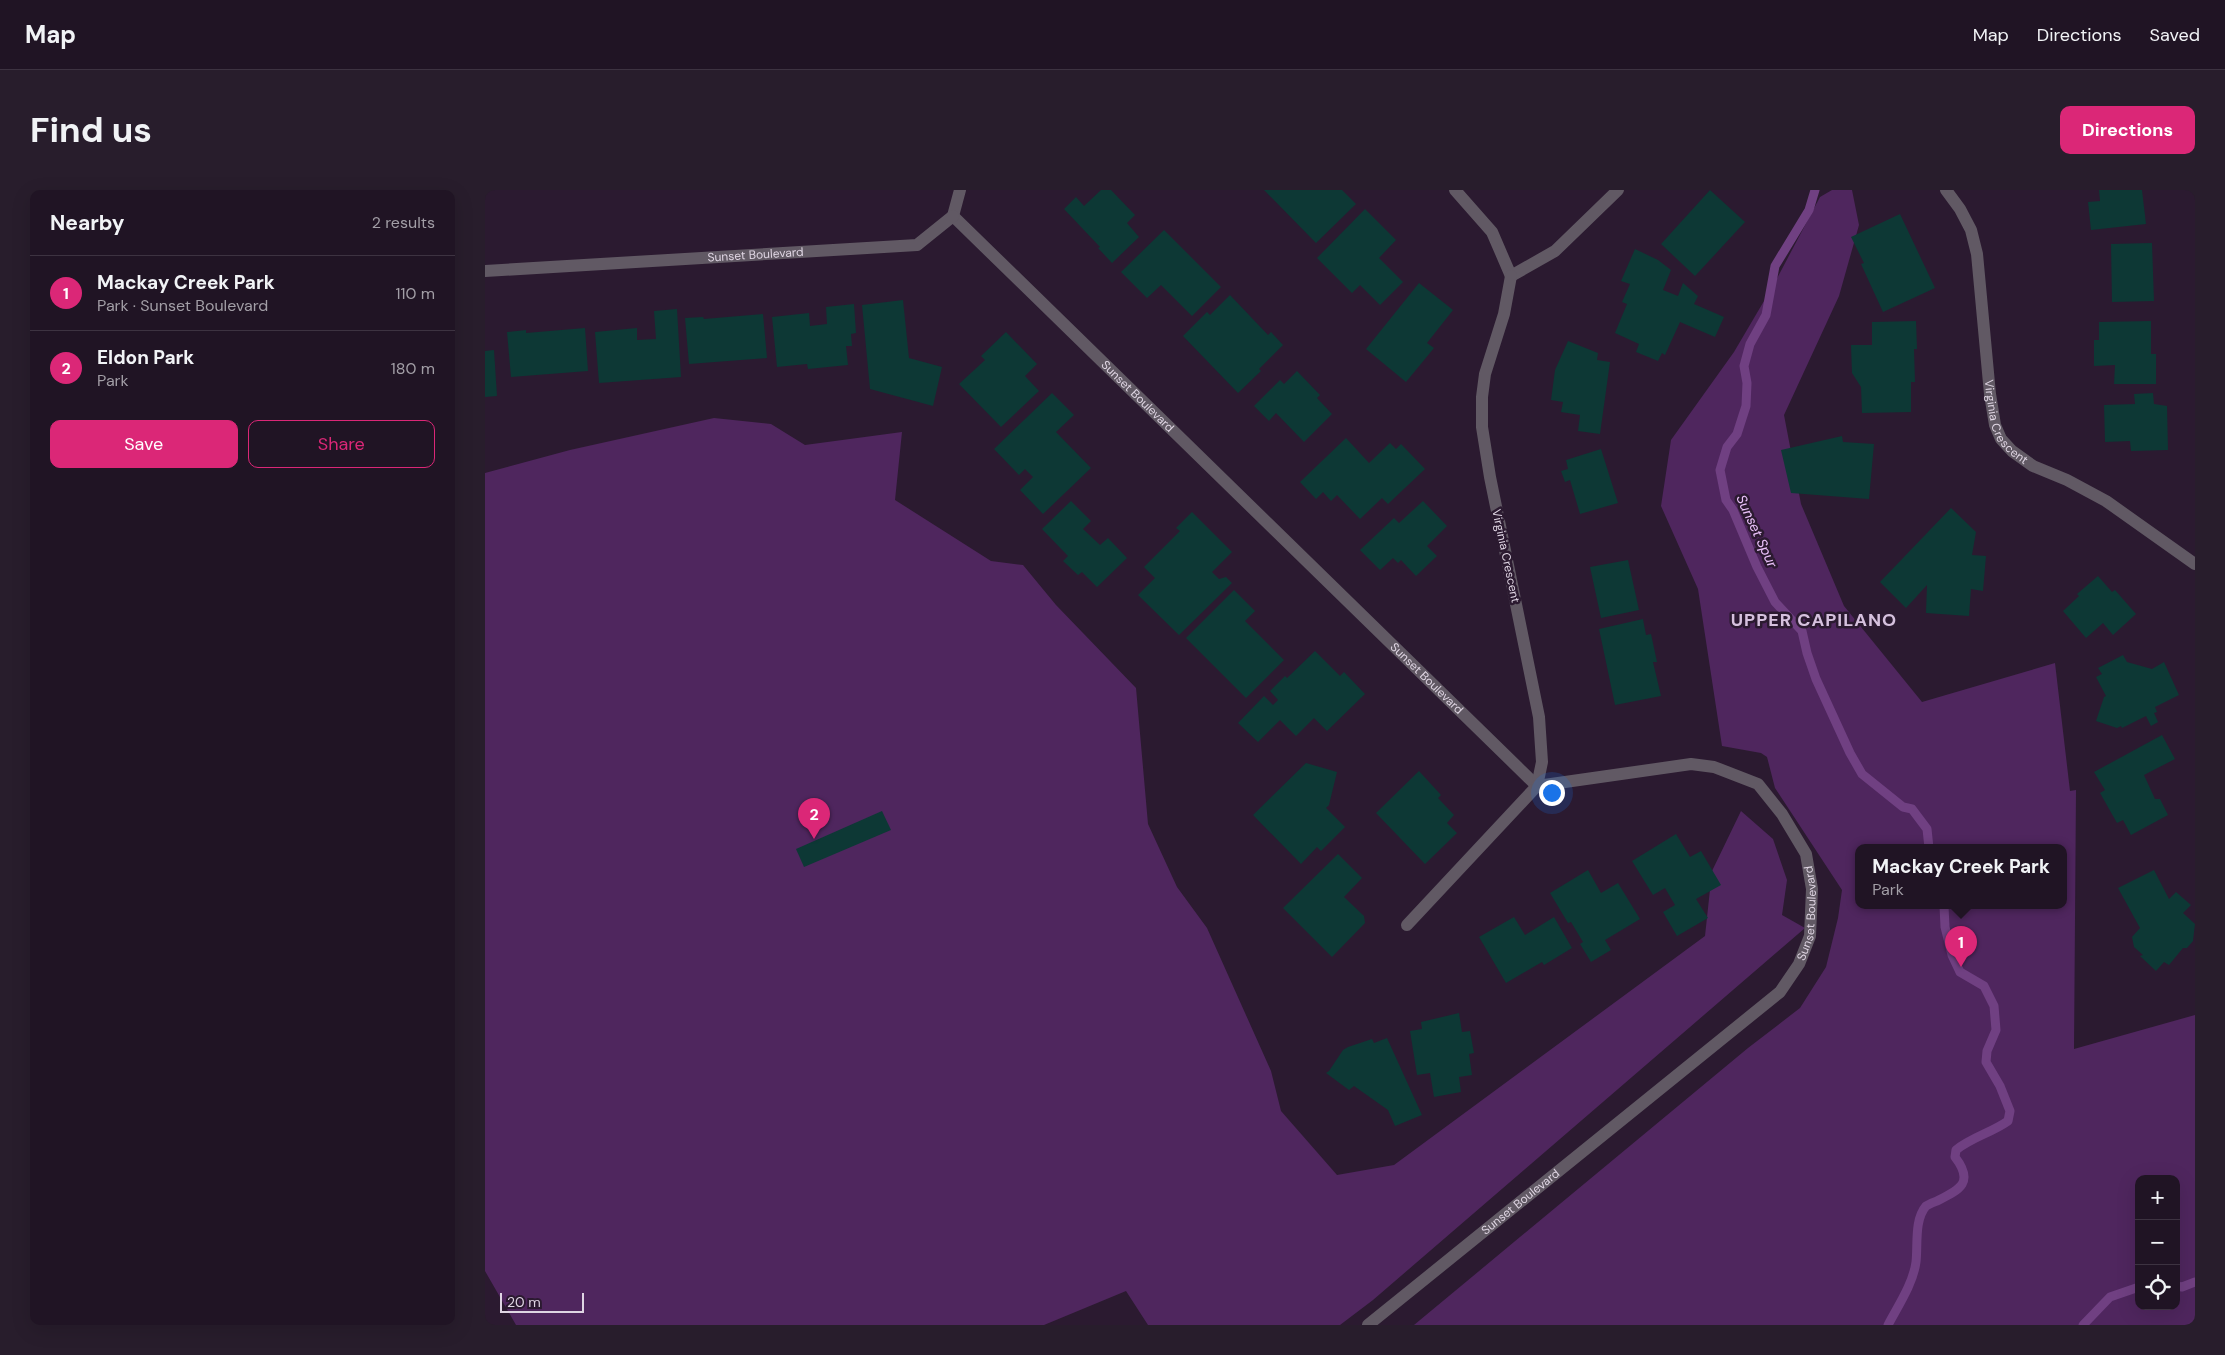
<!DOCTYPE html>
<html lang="en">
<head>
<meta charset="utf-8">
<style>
	:root { --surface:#201424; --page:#281d2c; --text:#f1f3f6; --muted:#a29ea6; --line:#3d3341; --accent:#db2777 }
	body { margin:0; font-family:"DM Sans",sans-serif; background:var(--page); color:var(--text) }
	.controls { position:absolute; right:15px; bottom:15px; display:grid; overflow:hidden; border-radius:10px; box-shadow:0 5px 20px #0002 }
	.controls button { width:45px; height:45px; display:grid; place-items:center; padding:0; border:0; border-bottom:1px solid var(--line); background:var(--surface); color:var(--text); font:25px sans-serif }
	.scale { position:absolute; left:15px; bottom:12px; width:84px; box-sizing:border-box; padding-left:5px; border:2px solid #dfd5e3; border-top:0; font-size:14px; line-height:18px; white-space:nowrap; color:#dfd5e3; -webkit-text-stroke:4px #2b1a30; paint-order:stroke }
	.you { position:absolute; left:1066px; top:602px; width:18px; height:18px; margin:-12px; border:4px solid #fff; border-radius:50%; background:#1a73e8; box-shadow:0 0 0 8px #1a73e833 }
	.badge { display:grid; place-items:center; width:32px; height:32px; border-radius:50%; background:var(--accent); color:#fff; font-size:16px; font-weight:700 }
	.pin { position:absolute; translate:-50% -41px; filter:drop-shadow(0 1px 2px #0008) }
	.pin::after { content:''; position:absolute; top:26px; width:18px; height:15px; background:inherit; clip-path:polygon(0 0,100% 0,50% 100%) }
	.popup { position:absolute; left:1370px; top:654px; width:212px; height:65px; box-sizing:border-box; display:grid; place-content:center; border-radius:10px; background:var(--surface); filter:drop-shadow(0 1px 4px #0005); font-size:16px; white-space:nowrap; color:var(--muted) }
	.popup b { font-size:19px; color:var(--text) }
	.popup::after { content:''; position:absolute; left:50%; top:100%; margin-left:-10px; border:10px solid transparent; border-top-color:var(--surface) }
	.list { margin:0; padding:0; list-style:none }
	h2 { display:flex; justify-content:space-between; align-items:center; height:65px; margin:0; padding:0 20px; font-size:21px }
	h2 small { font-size:16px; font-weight:400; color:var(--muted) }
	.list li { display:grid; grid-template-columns:32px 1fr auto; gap:15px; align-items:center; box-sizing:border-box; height:75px; padding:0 20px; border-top:1px solid var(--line) }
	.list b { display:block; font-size:19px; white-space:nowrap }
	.list p { margin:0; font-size:16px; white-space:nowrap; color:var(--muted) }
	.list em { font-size:16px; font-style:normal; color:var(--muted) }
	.actions { display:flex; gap:10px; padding:15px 20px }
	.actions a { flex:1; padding:11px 0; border:1px solid var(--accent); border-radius:10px; text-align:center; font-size:18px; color:var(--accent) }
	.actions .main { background:var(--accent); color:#fff }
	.icon { flex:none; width:28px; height:28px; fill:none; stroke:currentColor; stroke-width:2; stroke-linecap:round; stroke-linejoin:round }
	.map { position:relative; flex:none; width:1710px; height:1135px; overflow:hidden; border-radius:10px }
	header { display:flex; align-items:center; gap:30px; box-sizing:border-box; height:70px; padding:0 25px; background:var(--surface); border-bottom:1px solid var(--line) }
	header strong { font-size:24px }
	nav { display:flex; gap:28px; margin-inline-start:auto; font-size:18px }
	.intro { display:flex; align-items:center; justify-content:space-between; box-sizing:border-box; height:120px; padding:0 30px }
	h1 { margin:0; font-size:35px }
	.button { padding:12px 22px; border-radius:10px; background:var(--accent); color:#fff; font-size:18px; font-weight:700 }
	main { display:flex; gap:30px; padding:0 30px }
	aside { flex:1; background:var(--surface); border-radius:10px; box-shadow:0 5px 20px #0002 }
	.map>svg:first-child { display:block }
</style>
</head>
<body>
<header>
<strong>Map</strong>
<nav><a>Map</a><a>Directions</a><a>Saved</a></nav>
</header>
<div class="intro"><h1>Find us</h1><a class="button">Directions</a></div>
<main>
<aside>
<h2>Nearby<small>2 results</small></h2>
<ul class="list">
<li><span class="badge">1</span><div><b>Mackay Creek Park</b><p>Park · Sunset Boulevard</p></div><em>110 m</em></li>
<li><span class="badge">2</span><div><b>Eldon Park</b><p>Park</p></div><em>180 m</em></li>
</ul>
<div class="actions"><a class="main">Save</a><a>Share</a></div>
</aside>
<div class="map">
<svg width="1710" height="1135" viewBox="0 0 1710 1135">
	<rect width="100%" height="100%" fill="#2b1a30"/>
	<g fill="#4f265e" fill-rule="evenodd">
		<path d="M1347 0H1367L1374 35 1354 106 1299 225 1316 314 1359 416 1437 512 1570 473 1585 601 1591 600 1589 859 1710 825V1135H929L1263 858 1315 818 1341 777 1353 728 1357 700 1290 598 1282 567 1276 563 1237 556 1213 399 1176 316 1186 250 1249 162 1289 94 1335 7ZM1374 658H1578V716H1374ZM1654 989H1691V1116H1654Z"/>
		<polygon points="229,228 286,234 320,255 417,242 410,310 506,371 538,375 571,415 651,498 663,634 692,697 722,738 786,881 796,921 852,985 909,975 1220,746 1227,681 1256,621 1288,649 1302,690 1297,725 1320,738 888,1110 855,1135 663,1135 641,1101 559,1135 31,1135 0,1081 0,283 85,260"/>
	</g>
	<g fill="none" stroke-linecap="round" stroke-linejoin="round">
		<g stroke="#704082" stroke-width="9">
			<polyline points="1330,0 1324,20 1290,76 1281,125 1265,154 1259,176 1262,193 1261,216 1252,244 1242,257 1235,280 1241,310 1248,320 1272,377 1290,412 1317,441 1322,463 1331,489 1365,563 1377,584 1418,617 1427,619 1442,639 1444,658"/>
			<polyline points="1691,1096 1697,1097 1710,1092"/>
			<path d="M1403 1135C1413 1116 1428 1094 1431 1072 1433 1055 1429 1030 1441 1016 1444 1014 1449 1012 1452 1011 1474 1000 1490 993 1470 967L1471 960C1487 947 1506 943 1523 931L1525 921 1515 896 1501 872 1502 861 1511 840 1509 816 1499 796 1475 782 1467 765 1460 737 1459 716"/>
			<polyline points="1598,1135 1625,1107 1654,1097"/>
		</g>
	</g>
	<g fill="#0d3835">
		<polygon points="616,0 626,0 650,25 642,33 654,47 627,73 613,58 615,57 579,19 591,7 599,16"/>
		<polygon points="779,0 857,0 871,14 831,53"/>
		<polygon points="1225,0 1260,32 1210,86 1176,54"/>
		<polygon points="1614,0 1657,0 1661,34 1606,40 1603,12 1615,11"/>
		<polygon points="880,19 911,50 894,68 918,92 895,115 875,95 867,103 832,68"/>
		<polygon points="1415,24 1450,98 1398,122 1376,74 1379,73 1366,47"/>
		<polygon points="679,40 736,97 707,126 676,95 662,108 636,82"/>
		<polygon points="1667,53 1669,111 1627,112 1626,54"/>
		<polygon points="1150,59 1173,70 1186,80 1178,100 1193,106 1198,93 1213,106 1209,114 1239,127 1230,147 1195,132 1180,165 1177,163 1173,171 1151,162 1154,154 1130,143 1142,114 1137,112 1145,94 1136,91"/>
		<polygon points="934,93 968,120 942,153 949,158 921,192 881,159"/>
		<polygon points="745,105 783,145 786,142 798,155 774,179 776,181 753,203 698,146 722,122 725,125"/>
		<polygon points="418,110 424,168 457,177 448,216 385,199 377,115"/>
		<polygon points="369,114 371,143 366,144 367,156 361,156 363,175 323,179 322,174 292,177 287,127 324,123 325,136 342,134 341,117"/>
		<polygon points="192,119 196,187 114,193 110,142 152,138 152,150 171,149 169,121"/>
		<polygon points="278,124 282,168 204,174 200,128 218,127 219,129"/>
		<polygon points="1431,131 1432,159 1429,159 1430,192 1426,192 1426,222 1377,223 1376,197 1367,183 1366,155 1387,155 1387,132"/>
		<polygon points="1666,131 1666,164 1671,164 1671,194 1629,194 1630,175 1609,176 1609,150 1614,150 1614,132"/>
		<polygon points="100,138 103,181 26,187 22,142 41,140 41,143"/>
		<polygon points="521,142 552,174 540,186 554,201 516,237 474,194 500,170 496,166"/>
		<polygon points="1083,151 1113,163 1112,170 1125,172 1115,244 1093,241 1095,225 1076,222 1078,212 1066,210 1070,180"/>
		<polygon points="9,160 12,206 0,207 0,161"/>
		<polygon points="812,181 835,205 832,208 847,224 819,252 791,223 784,231 769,216 795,190 799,194"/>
		<polygon points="567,203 589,225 571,242 606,278 558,324 535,300 548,287 540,279 534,285 509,259"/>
		<polygon points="1668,203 1669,214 1682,216 1683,260 1646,261 1645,251 1620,252 1619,215 1650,214 1649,204"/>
		<polygon points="1357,246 1358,252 1389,254 1384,309 1306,303 1296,260"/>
		<polygon points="861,248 884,273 905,253 911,259 916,254 940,279 903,314 897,308 875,329 852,305 846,311 838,302 831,309 815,292"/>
		<polygon points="1116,259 1133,313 1095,324 1085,290 1080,292 1076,281 1083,279 1081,270"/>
		<polygon points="586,311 606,331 598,339 615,355 623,348 642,368 612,397 597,382 593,385 578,371 583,366 557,339"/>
		<polygon points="938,311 962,336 942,356 952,366 931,386 916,370 913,373 908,368 895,380 875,360 909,328 914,333"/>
		<polygon points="1466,318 1491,342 1487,365 1501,366 1498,401 1486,399 1484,426 1441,423 1442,395 1421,418 1395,392"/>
		<polygon points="707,322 747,362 727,382 734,389 741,387 747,393 694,445 653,405 670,388 659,377 695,341 691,338"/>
		<polygon points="1143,370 1154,420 1116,428 1105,377"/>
		<polygon points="1613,386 1627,402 1630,400 1651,424 1628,445 1618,433 1601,448 1578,421 1594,406 1592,404"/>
		<polygon points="749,400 770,421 760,431 799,470 761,508 701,448"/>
		<polygon points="1158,429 1161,445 1166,444 1172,472 1168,472 1176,506 1130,515 1114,439"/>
		<polygon points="830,461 855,486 859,482 880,504 842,541 829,528 811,546 795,530 773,552 753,533 779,506 788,515 793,510 785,501 800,486 802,488"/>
		<polygon points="1638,465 1642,472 1667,479 1679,472 1694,505 1670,517 1672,522 1669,523 1673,532 1666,536 1661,526 1637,538 1636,536 1632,538 1611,531 1619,507 1621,506 1611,487 1617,484 1613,478"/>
		<polygon points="1677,545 1690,569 1659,585 1670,609 1675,609 1683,625 1646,645 1638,630 1632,633 1615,603 1620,600 1609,582"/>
		<polygon points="821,573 852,582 844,615 841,618 860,637 836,661 832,657 816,674 768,625"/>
		<polygon points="934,581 956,605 953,608 969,625 962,633 972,643 940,674 891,623"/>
		<polygon points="397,621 406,640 319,677 311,659"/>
		<polygon points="1191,644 1205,667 1216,661 1236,695 1211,709 1223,728 1192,746 1178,722 1190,715 1180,698 1168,705 1147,671"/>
		<polygon points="853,664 877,688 859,707 879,726 880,733 847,767 798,718"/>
		<polygon points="1103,680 1116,703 1133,693 1155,729 1120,750 1126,760 1106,772 1095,754 1098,752 1086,732 1083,733 1065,703"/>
		<polygon points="1669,680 1684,709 1691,702 1706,715 1698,723 1710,734 1708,751 1702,758 1698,758 1684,775 1679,772 1671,781 1655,766 1658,765 1649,757 1647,747 1655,738 1633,698"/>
		<polygon points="1029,727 1040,745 1069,727 1087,758 1059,775 1057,772 1021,793 994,747"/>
		<polygon points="974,823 977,842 985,841 989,863 984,864 987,885 974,887 976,902 949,907 945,883 932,885 925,841 937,839 936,832"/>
		<polygon points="902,848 937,925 910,936 903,920 869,896 864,900 841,883 844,881 858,860 863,857 887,849 889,853"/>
	</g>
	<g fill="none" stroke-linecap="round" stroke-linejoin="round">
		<g stroke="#615964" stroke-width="12">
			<polyline points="970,0 1007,42 1026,86"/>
			<path id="s1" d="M1461 0 1475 19 1486 40 1492 64 1505 204 1510 235 1516 249 1527 261 1548 276 1582 290 1621 311 1710 374"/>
			<path id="s2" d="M468 26 1052 596"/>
			<polyline points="468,26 475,0"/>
			<path id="s3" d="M0 81 432 55 468 26"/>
			<polyline points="1026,86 1070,61 1133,0"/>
			<polyline points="922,735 1052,596 1057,572 1054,527 1005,287 997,237 997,207 1000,184 1019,124 1026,86"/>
			<path id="s4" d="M883 1135 1295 802 1314 774 1325 746 1327 699 1321 664 1297 624 1273 594 1229 577 1206 574 1052 596"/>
		</g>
	</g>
	<g text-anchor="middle" stroke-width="5" stroke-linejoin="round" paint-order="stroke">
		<g font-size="12" fill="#dfd5e3" stroke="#2b1a30">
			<text dy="4" stroke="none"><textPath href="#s3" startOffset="271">Sunset Boulevard</textPath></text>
			<text dy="4" stroke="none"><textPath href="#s2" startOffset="258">Sunset Boulevard</textPath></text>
			<text dy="4" stroke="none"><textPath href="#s1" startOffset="246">Virginia Crescent</textPath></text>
			<text transform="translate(1021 366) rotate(78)" y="4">Virginia Crescent</text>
			<text dy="4" stroke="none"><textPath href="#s2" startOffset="662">Sunset Boulevard</textPath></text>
			<text dy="4" stroke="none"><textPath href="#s4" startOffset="616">Sunset Boulevard</textPath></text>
			<text dy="4" stroke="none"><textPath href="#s4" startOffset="196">Sunset Boulevard</textPath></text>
		</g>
		<g font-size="14" font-style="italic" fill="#eac1fa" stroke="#2b1a30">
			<text transform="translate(1272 341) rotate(65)" y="5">Sunset Spur</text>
		</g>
		<g font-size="18" font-weight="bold" letter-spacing="1" fill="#d6c1de" stroke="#2b1a30">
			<text x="1329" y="436">UPPER CAPILANO</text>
		</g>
	</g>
</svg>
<div class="controls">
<button>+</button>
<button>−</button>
<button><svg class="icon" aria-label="locate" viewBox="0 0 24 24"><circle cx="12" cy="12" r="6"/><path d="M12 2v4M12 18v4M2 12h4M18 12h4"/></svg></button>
</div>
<div class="scale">20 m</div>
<div class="you"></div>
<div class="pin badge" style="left:1476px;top:777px">1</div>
<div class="popup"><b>Mackay Creek Park</b>Park</div>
<div class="pin badge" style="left:329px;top:649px">2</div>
</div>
</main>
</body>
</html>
